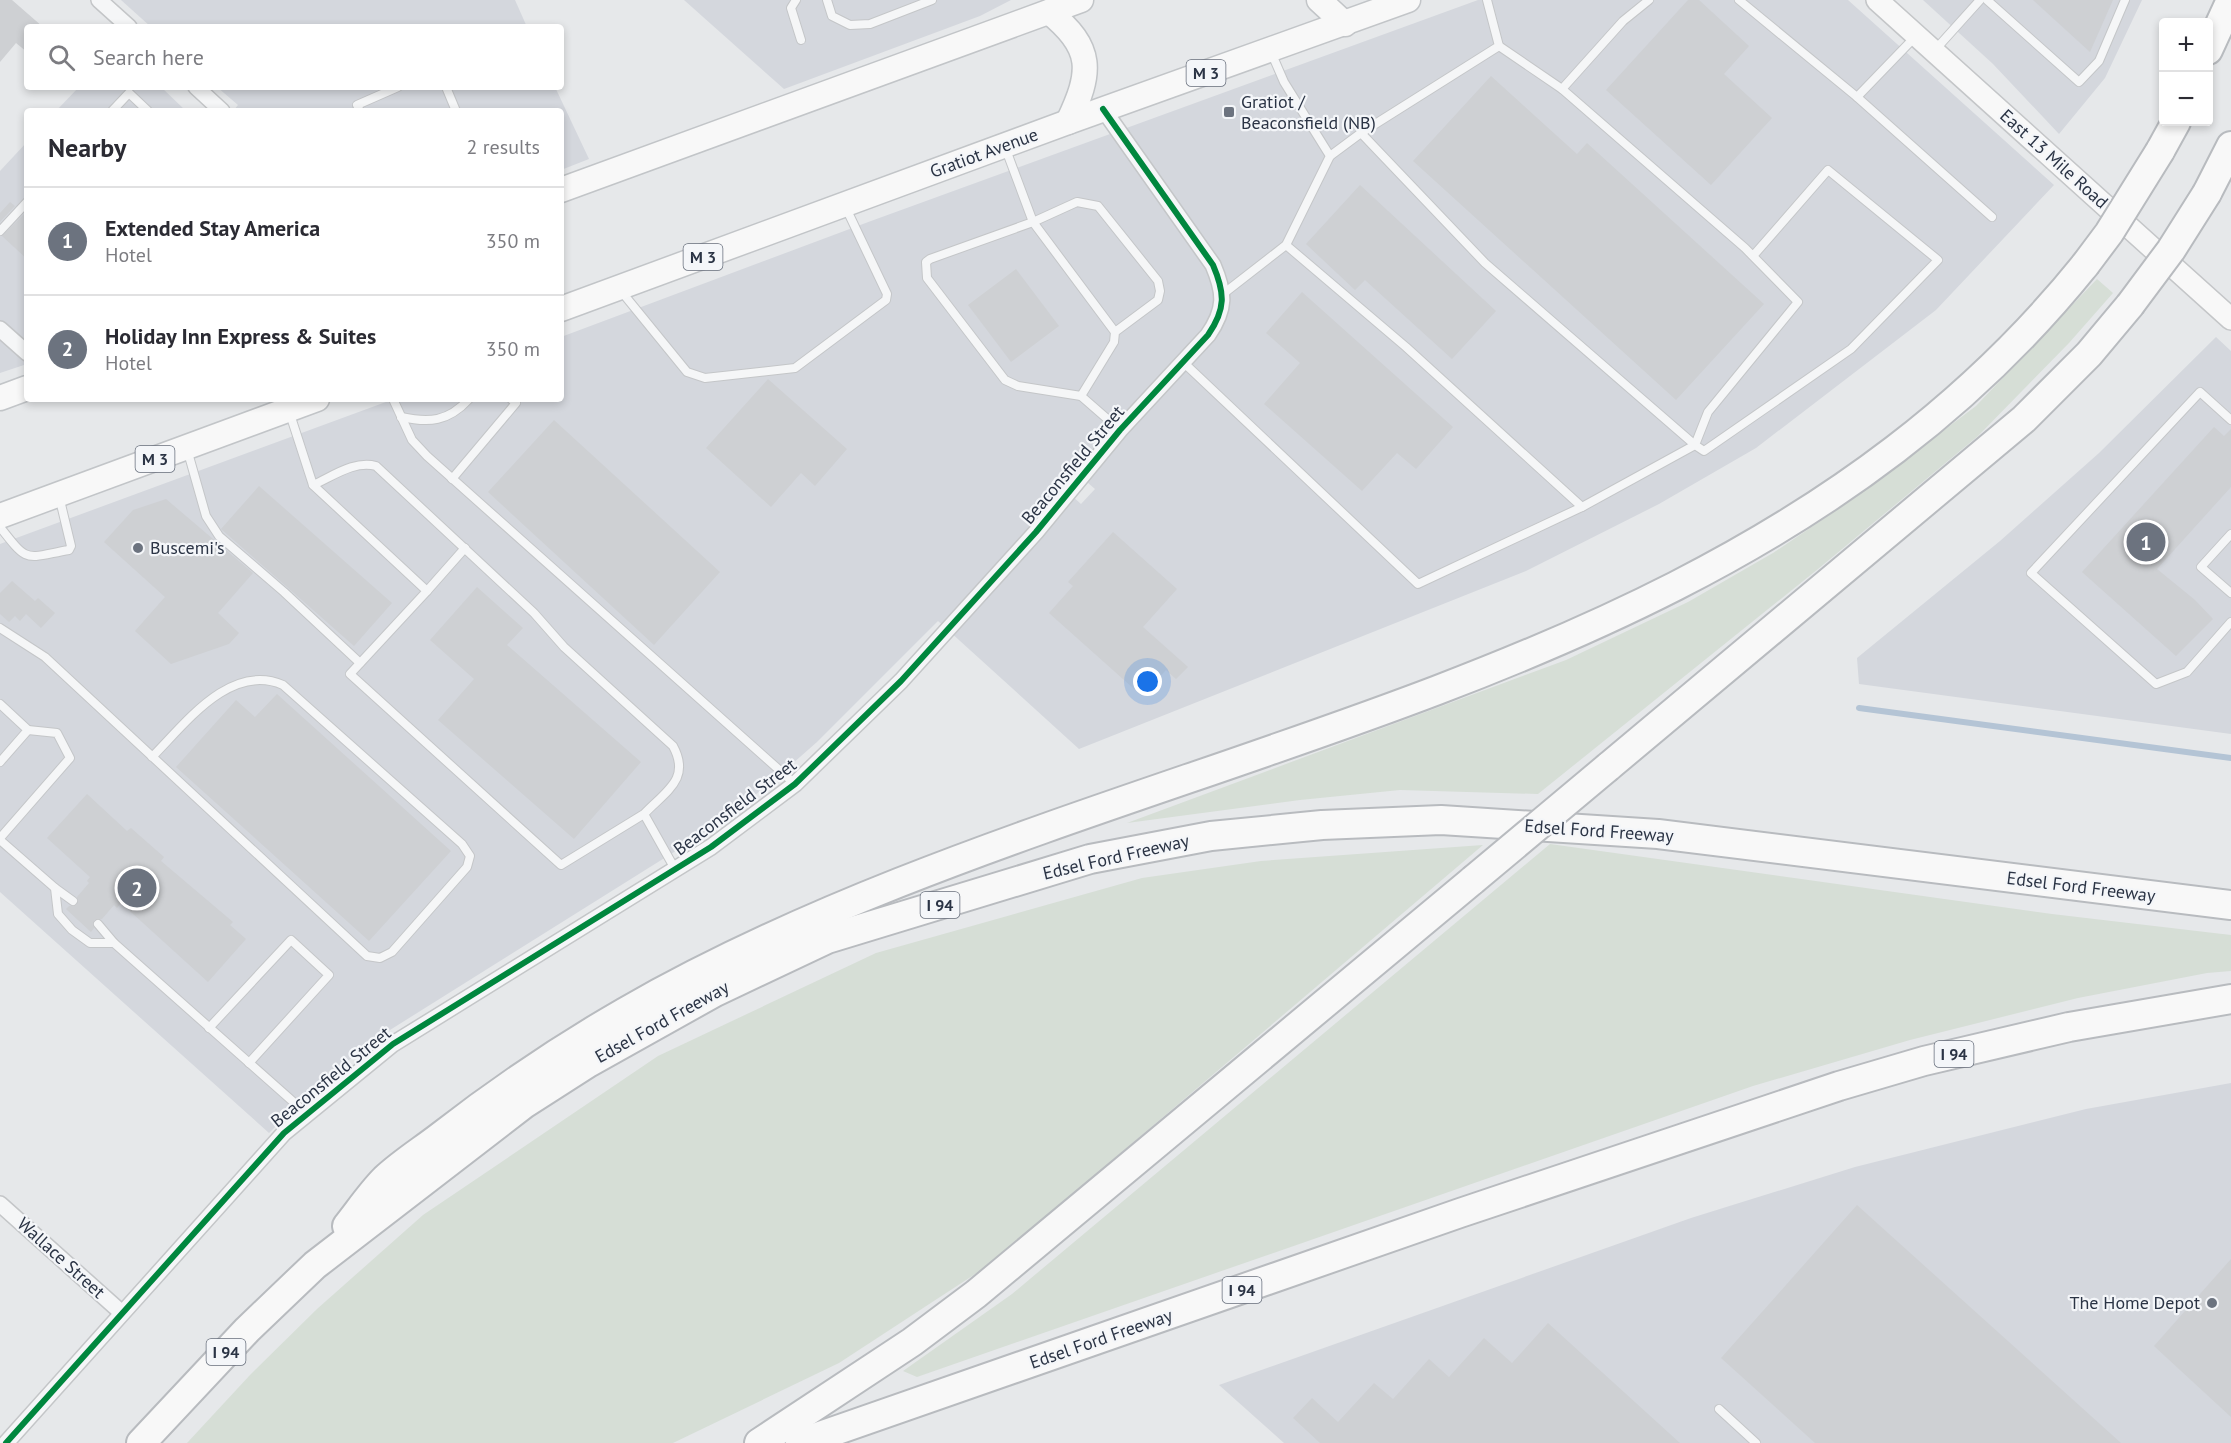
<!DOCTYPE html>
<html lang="en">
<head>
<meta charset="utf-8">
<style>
	:root { --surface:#fff; --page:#f2f2f3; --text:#2b2b33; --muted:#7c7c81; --line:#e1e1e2; --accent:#6c737f }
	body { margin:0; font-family:"PT Sans",sans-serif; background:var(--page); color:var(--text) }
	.controls { position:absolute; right:18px; top:18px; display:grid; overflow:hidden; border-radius:6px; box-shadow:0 3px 9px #0003 }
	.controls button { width:54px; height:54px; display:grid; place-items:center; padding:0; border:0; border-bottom:2px solid var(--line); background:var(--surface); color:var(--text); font:30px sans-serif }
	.you { position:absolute; left:1148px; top:682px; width:21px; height:21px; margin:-15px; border:4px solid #fff; border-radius:50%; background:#1a73e8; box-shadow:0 0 0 9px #1a73e833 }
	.badge { display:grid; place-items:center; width:39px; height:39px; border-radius:50%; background:var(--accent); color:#fff; font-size:20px; font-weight:700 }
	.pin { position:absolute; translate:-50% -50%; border:3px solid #fff; box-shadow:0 2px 6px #0006 }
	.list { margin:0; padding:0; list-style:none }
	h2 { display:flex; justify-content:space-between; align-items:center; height:78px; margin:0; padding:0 24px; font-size:26px }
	h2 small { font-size:20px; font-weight:400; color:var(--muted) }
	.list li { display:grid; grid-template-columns:39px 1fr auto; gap:18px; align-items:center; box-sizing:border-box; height:108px; padding:0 24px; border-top:2px solid var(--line) }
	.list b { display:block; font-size:22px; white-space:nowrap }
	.list p { margin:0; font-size:20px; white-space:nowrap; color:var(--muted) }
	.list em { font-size:20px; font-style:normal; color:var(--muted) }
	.icon { flex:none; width:33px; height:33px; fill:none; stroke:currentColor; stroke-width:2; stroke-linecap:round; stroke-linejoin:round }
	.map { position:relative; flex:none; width:2231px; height:1443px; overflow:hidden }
	.search { position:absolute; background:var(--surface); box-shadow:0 3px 9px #0003; left:24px; top:24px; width:540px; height:66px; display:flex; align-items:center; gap:15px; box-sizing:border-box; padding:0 21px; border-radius:6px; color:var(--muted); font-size:22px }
	.panel { position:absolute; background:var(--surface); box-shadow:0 3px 9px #0003; left:24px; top:108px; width:540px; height:294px; border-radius:6px }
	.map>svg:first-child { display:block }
</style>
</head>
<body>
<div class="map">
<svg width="2231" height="1443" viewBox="0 0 2231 1443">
	<rect width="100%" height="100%" fill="#e6e8ea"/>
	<g fill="#d4d7dd" fill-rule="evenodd">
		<polygon points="121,0 515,0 527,27 151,27"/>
		<polygon points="684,0 1011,0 980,16 784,89"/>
		<path d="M1478 0H1848L2054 185 1936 310 1756 448 1659 504 1526 571 1079 749 938 621 817 742 767 786 698 837 374 1040 319 1084 269 1133 0 892V544L394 399H561V337L871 221ZM1073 470 1095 489 1081 504 1060 485Z"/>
		<polygon points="1923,0 2142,0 2105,78 2059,134 1993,64"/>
		<polygon points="79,87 161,87 186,111 56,111"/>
		<polygon points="217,87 555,87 589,159 561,170 561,111 233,111 238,105"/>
		<polygon points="27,142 27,364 0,373 0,171"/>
		<polygon points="2216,337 2231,351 2231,734 1859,684 1857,658 2000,541 2099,453"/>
		<polygon points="2231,1083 2231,1443 1284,1443 1219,1385 1691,1218 1855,1167 2086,1109"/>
	</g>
	<g fill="#d6ded6">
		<polygon points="2097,279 2113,293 2069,343 1978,436 1818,569 1538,794 1400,790 1300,800 1127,823 1566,660 1688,602 1773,553 1853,499 1976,406"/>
		<polygon points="1550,844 2052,914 2231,935 2231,971 2207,973 2078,998 1910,1040 1753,1086 917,1377 903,1371 1012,1294"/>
		<polygon points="1483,845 989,1265 839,1363 673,1443 187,1443 250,1375 317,1309 423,1215 658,1056 876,953 1142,878 1261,861"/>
	</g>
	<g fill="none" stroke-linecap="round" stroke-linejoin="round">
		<polyline stroke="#b4c4d5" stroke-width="6" points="1859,708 2231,758"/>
	</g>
	<g fill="#ced0d3">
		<polygon points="0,0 12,0 43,27 27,27 27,52 16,43 0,62"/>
		<polygon points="1688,0 1699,0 1749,46 1724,74 1772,118 1711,185 1606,90"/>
		<polygon points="2033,0 2113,0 2090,52"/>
		<polygon points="1491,76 1577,154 1587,143 1764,304 1676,400 1413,161"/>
		<polygon points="1360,185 1496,311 1452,359 1365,280 1355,290 1306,244"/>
		<polygon points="10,202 15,206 0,222 0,213"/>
		<polygon points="24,214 27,216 27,259 2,236"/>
		<polygon points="1016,269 1059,326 1011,362 968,305"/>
		<polygon points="1302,292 1453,427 1416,469 1397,453 1362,491 1264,404 1300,363 1266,333"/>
		<polygon points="768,379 847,449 815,486 801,473 771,507 706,448"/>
		<polygon points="554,420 720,572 654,645 488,492"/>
		<polygon points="2214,427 2224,436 2231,429 2231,487 2157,569 2195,600 2213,619 2176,656 2082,572"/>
		<polygon points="259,486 392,603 354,646 221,529"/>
		<polygon points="166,499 253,573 218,613 239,633 229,644 171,664 135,631 165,597 104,542 133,510"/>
		<polygon points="1113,532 1177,589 1143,627 1188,667 1176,679 1166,670 1142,696 1049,613 1073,586 1068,582"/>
		<polygon points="12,581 35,601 38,598 55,613 41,628 26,614 20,621 15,616 9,622 0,614 0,593"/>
		<polygon points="477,587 523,628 507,645 641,762 574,839 438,720 474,679 430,640"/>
		<polygon points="277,694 451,851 369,941 176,767 236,700 255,717"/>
		<polygon points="87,794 127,831 131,828 164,857 161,861 233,922 230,925 246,939 208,982 121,903 117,908 114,905 102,919 94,920 94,928 91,932 66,909 69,906 77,905 77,897 89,883 87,881 90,877 47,838"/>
		<polygon points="1857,1205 2121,1443 1815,1443 1721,1358"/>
		<polygon points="2231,1259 2231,1417 2154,1346"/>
		<polygon points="1548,1323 1680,1443 1320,1443 1293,1418 1312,1398 1338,1422 1374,1383 1393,1399 1429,1359 1449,1377 1484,1338 1512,1363"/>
	</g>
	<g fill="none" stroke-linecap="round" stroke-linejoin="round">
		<defs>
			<g id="lane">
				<polyline points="796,0 791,8 801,40"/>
				<polyline points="827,0 832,16 850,25 870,24 932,0"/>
				<polyline points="1739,0 1857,97 1914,38"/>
				<polyline points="1987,0 2079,82 2099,61 2125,0"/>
				<polyline points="1499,46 1562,89 1623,21 1649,0"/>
				<polyline points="1935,50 1980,0"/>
				<polyline points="446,87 456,111"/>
				<polyline points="1562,89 1745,248 1798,302 1708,412 1695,445 1704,451 1851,349 1938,260 1828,170 1753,256"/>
				<polyline points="1857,97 1992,217"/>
				<polyline points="112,111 129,93 148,111"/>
				<polyline points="360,111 357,105 398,87"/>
				<polyline points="1361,133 1485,263 1695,445 1582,507"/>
				<polyline points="1005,147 1033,222 930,259 926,262 927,278 1005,380 1018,386 1081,396 1120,430"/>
				<polyline points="1330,156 1361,133 1499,46 1487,0"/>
				<polyline points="0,231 27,202"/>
				<polyline points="621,291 687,372 705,378 795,368 886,300 887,294 845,206"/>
				<polyline points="1223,294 1286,245 1330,156 1284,82 1271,52"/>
				<polyline points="1183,362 1418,584 1582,507 1406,347 1286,245"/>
				<polyline points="1081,396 1114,342 1115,332 1033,222 1077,202 1098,206 1158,281 1160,291 1158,300 1115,332"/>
				<polyline points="393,399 412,440 427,456 795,784"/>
				<polyline points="289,411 313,485"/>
				<path d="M401 417C429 423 448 422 469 399"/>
				<polyline points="2231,420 2200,392 2031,573 2156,684 2187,672 2231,622"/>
				<polyline points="187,449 206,516 219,536 284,592 360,663"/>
				<polyline points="452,479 516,403 511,399"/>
				<path d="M0 527C29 564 24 558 69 550L71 546 59 496"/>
				<polyline points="2231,534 2201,567 2231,593"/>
				<polyline points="427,591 465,548"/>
				<path d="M0 628 45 657 367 956 380 958 392 952 467 867 470 856 462 844 283 685C230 662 185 724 152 757"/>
				<polyline points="0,704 28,730 0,762"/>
				<path d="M644 814 561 865 350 674 427 591 313 485C333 476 355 460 376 466L534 613 564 647 673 746C691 779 666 791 644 814L675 869"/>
				<polyline points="0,838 70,758 57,733 28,730"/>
				<polyline points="0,840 55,888 58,914 72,930 90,943 114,943 307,1114"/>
				<polyline points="55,888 73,901"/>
				<polyline points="98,924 114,943"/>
				<polyline points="209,1028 291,940 329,975 249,1063"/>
				<polyline points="1719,1409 1756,1443"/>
			</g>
			<g id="street">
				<polyline points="99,0 129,27"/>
				<polyline points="196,87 222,111"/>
				<polyline points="0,329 27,353"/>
				<polyline points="0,1204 122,1313"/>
				<path d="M6 1443 284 1133 393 1044 711 847 795 784 901 681 1036 532 1120 430 1208 335C1226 309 1225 293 1213 265L1103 109"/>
			</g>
			<polyline id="secondary" points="1877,0 2231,319"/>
			<g id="primary">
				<polyline points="1319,0 1345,24"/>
				<path d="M1049 12C1094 48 1092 72 1068 122"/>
				<polyline points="561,190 1081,0"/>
				<polyline points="561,309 1068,122 1408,0"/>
				<polyline points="0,398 27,388"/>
				<polyline points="0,516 317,399"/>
			</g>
			<g id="highway">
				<polyline points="2208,50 2231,0"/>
				<polyline points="2160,151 2176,122"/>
				<polyline points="2207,193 2231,146"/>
				<polyline points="1608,767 2024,419 2089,354 2130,305"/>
				<path d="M347 1226C359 1211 371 1193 385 1179 402 1163 423 1150 441 1136 500 1090 561 1049 625 1012 1100 739 1722 716 2085 265"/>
				<polyline points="141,1443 247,1330 315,1265 524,1104 588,1063 715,992 827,939 1090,859 1211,836 1322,825 1441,820 1658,834 2231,905"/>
				<polyline points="759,1443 912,1342 976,1294 1473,880"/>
				<polyline points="800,1443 1460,1213 1839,1086 1924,1061 2069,1027 2231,999"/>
			</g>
		</defs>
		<use href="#lane" stroke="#c4c6c8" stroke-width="10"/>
		<use href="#street" stroke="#c4c6c8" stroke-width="18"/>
		<use href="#secondary" stroke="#c4c6c8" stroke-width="24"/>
		<use href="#primary" stroke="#c2c5c8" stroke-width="27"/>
		<use href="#highway" stroke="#b8bbbf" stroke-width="32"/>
		<use href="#lane" stroke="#f5f6f7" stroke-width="8"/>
		<use href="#street" stroke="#f5f6f7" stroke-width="15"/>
		<use href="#secondary" stroke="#f8f8f8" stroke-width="21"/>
		<use href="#primary" stroke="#f8f8f8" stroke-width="24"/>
		<use href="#highway" stroke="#f8f8f8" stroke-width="28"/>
		<defs>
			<g id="highway-bridge">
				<polyline points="2085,265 2109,233 2160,151"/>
				<polyline points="2130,305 2171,250 2207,193"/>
				<polyline points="1473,880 1608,767"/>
			</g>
		</defs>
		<use href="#highway-bridge" stroke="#b8bbbf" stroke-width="32" stroke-linecap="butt"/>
		<use href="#highway-bridge" stroke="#f8f8f8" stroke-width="28"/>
		<defs>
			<path id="cycleway" d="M6 1443 284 1133 393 1044 711 847 795 784 901 681 1036 532 1120 430 1208 335C1226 309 1225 293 1213 265L1103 109"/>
		</defs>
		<use href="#cycleway" stroke="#f4f6f9" stroke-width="10"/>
		<use href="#cycleway" stroke="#00873e" stroke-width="6"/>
	</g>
	<g fill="#6c737f" stroke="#f4f6f9" stroke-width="2">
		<rect x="1223" y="106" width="12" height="12" rx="3"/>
		<circle cx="138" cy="548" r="6"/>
		<circle cx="2212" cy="1303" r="6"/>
	</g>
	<g text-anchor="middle" stroke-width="4.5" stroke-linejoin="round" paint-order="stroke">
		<g fill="#f4f6f9" stroke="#676e7b" stroke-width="1.5">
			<rect x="1186.5" y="60" width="39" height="26" rx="4.5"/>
			<rect x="683.5" y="244" width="39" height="26" rx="4.5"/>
			<rect x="135.5" y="446" width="39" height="26" rx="4.5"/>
			<rect x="920.5" y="892" width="39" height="26" rx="4.5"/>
			<rect x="1934.5" y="1041" width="39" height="26" rx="4.5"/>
			<rect x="1222.5" y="1277" width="39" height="26" rx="4.5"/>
			<rect x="206.5" y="1339" width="39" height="26" rx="4.5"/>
		</g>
		<g font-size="16" font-weight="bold" fill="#2b3445">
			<text x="1206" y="79">M 3</text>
			<text x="703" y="263">M 3</text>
			<text x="155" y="465">M 3</text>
			<text x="940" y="911">I 94</text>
			<text x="1954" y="1060">I 94</text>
			<text x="1242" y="1296">I 94</text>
			<text x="226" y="1358">I 94</text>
		</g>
		<g font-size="18" fill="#2b3445" stroke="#f4f6f9" text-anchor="start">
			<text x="1241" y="108">Gratiot /<tspan x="1241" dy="21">Beaconsfield (NB)</tspan></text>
			<text x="150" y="554">Buscemi's</text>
			<text x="2200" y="1309" text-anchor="end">The Home Depot</text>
		</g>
		<g font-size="18" fill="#2b3445" stroke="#f4f6f9">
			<text transform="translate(984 153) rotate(-20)" y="6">Gratiot Avenue</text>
			<text transform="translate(2054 159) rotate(42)" y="6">East 13 Mile Road</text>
			<text transform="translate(1073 465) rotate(-50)" y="6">Beaconsfield Street</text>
			<text transform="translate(735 807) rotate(-37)" y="6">Beaconsfield Street</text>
			<text transform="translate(1599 831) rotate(4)" y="6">Edsel Ford Freeway</text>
			<text transform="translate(1116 857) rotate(-13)" y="6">Edsel Ford Freeway</text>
			<text transform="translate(2081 887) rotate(7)" y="6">Edsel Ford Freeway</text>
			<text transform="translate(662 1022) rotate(-29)" y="6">Edsel Ford Freeway</text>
			<text transform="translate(331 1077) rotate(-39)" y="6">Beaconsfield Street</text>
			<text transform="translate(61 1258) rotate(42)" y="6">Wallace Street</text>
			<text transform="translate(1101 1339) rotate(-19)" y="6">Edsel Ford Freeway</text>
		</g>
	</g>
</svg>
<div class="controls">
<button>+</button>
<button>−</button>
</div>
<div class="you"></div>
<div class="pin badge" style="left:2146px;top:542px">1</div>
<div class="pin badge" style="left:137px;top:888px">2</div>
<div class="search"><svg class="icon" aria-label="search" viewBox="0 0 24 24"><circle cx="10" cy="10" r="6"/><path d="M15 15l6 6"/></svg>Search here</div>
<section class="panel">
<h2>Nearby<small>2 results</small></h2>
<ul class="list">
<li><span class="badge">1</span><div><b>Extended Stay America</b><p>Hotel</p></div><em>350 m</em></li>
<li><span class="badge">2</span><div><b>Holiday Inn Express &amp; Suites</b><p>Hotel</p></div><em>350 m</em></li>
</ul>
</section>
</div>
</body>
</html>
